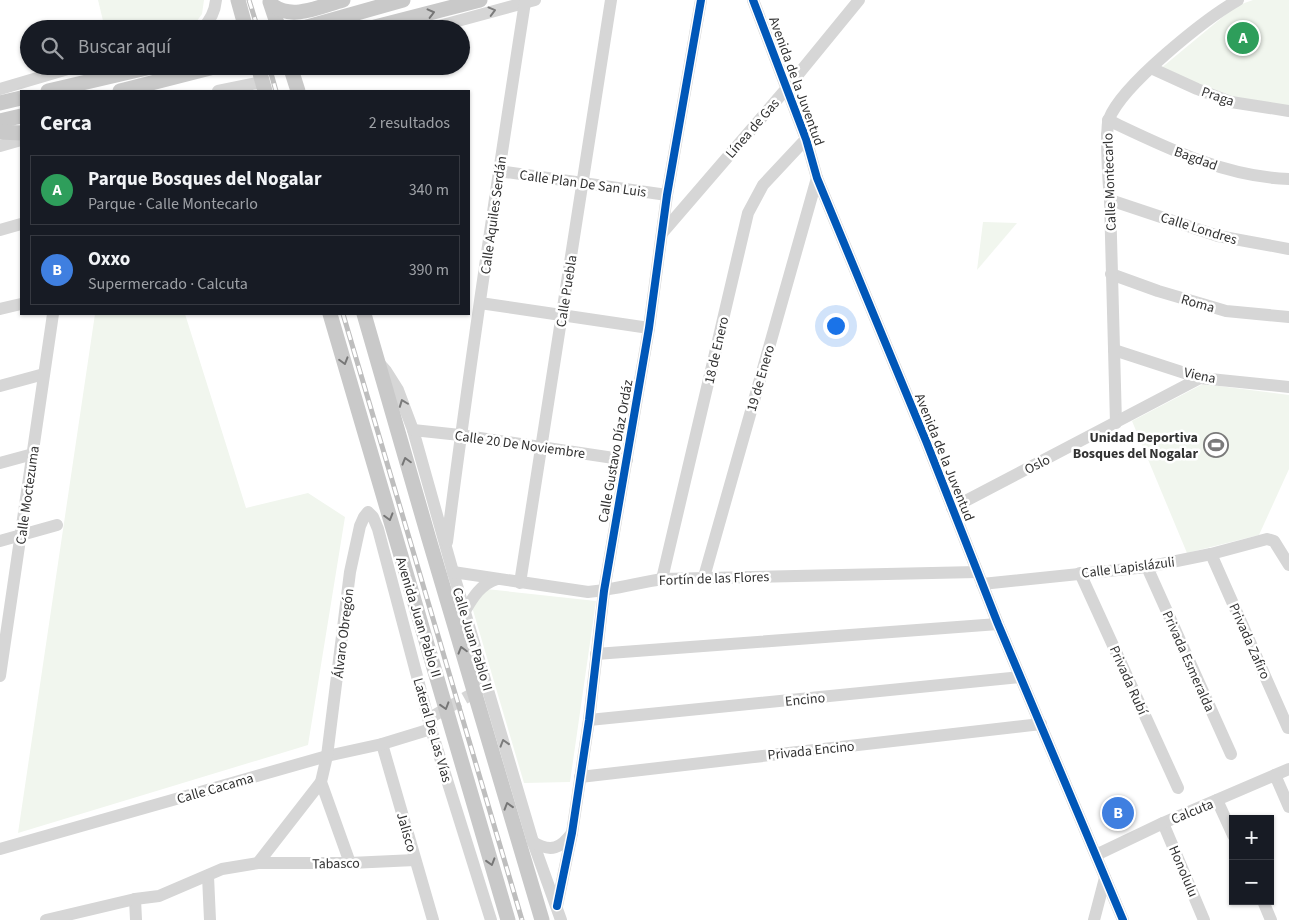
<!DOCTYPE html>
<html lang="es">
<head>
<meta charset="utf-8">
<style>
	:root { --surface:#171b24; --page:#20242c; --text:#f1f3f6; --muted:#9ea1a6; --line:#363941; --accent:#0f766e }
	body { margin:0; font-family:"Source Sans 3",sans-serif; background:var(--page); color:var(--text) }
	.controls { position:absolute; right:15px; bottom:15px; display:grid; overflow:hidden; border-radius:0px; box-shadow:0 1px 4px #0004 }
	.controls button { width:45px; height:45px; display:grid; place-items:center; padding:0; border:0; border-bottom:1px solid var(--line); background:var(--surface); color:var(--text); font:25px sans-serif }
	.you { position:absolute; left:835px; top:325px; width:18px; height:18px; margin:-12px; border:4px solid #fff; border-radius:50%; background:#1a73e8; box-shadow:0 0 0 8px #1a73e833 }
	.badge { display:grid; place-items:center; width:32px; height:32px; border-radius:50%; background:var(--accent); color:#fff; font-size:16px; font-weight:700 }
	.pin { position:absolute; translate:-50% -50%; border:2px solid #fff; box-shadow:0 1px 5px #0006 }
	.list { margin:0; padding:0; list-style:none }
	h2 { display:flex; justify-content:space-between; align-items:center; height:65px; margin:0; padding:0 20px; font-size:21px }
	h2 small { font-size:16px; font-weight:400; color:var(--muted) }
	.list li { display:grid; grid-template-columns:32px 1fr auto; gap:15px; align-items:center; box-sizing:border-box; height:70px; margin:0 10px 10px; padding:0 10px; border:1px solid var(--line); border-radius:0px }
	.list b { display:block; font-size:19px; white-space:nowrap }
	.list p { margin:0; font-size:16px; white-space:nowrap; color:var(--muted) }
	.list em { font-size:16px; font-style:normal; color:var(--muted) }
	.icon { flex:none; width:28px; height:28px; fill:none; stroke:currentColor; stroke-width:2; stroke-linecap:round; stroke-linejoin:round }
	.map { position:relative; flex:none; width:1289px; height:920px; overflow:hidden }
	.search { position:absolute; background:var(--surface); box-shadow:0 1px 4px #0004; left:20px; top:20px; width:450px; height:55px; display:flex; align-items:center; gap:12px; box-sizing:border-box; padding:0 18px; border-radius:28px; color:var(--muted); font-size:19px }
	.panel { position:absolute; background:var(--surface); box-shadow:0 1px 4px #0004; left:20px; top:90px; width:450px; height:225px; border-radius:0px }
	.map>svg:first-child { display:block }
</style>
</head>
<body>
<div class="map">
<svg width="1289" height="920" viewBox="0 0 1289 920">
	<rect width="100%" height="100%" fill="#fff"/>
	<g fill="#f1f6ee">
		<polygon points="98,0 204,0 202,14 191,29 105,29"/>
		<polygon points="1253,0 1289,0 1289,106 1246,102 1160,69 1236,6"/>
		<polygon points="984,222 1017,223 977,270 983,222"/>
		<polygon points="95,314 185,314 246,508 308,493 345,517 308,745 18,833"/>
		<polygon points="1203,384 1289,395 1289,469 1259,535 1187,553 1132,421"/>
		<polygon points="486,589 596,601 570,782 524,783 472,607"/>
	</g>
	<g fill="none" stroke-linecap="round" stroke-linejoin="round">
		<polyline stroke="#d6d6d6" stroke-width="12" stroke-dasharray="12 6" stroke-linecap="butt" points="433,716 481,689"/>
		<g stroke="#d6d6d6" stroke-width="12">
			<polyline points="753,0 806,139 817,178 926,441 998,624 1123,920"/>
			<path d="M202 29C210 21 215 11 216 0"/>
			<polyline points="428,29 535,0"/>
			<polyline points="1151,68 1197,89 1231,102 1289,111"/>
			<polyline points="0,89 78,66"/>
			<polyline points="218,91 262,82"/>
			<path d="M1108 120C1165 147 1224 177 1289 179"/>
			<polyline points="0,146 21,140"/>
			<polyline points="499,171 667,195"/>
			<polyline points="1110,200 1218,236 1289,249"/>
			<polyline points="0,230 21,224"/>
			<polyline points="663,232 787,88 859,0"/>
			<polyline points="1111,274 1158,291 1226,311 1289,317"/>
			<polyline points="480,303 649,328"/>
			<polyline points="0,309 21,304"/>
			<polyline points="1114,350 1200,378 1289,387"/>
			<polyline points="379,363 386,371 398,390 413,430 453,572 533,842 561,920"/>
			<polyline points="0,386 44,374"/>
			<path d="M1116 423 1110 200C1108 177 1107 157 1107 134 1108 130 1107 124 1109 119 1122 85 1205 19 1238 0"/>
			<polyline points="413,430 460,435 627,460"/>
			<polyline points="0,463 33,454"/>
			<polyline points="952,508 1200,378"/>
			<polyline points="0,541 57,525"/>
			<path d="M447 542C470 361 497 182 525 2"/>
			<polyline points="1211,554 1288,728"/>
			<polyline points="1147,567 1231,754"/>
			<path d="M453 572 588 592C613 590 637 583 662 579L977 572"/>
			<polyline points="1080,573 1178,788"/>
			<polyline points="704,577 817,178"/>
			<polyline points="662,579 748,213 763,185 806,139"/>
			<polyline points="520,583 611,0"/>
			<polyline points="982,584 1147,567 1211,554 1267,539 1274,541 1289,565"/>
			<path d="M465 611C473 597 481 584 497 579"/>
			<polyline points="596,654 998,624"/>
			<polyline points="0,676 53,314"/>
			<polyline points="589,720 1020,677"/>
			<polyline points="382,744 433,920"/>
			<polyline points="1275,775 1289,807"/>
			<polyline points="580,777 1041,724"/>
			<polyline points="1217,800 1233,835"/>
			<polyline points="1163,823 1204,920"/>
			<path d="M533 842C551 853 561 848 572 833"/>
			<polyline points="0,849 327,756 382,744 431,729"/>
			<polyline points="1096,855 1163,823 1289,769"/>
			<polyline points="258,863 321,782"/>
			<polyline points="350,863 321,782 327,756 350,572 360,526 364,517 368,512 373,517 378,529 431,729 491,920"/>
			<polyline points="208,876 210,920"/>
			<polyline points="135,899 136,920"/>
			<polyline points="1263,901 1271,920"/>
			<polyline points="557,906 572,833 589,720 604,591 649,328 667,195 701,0"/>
			<polyline points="46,920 135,899 159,896 222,869 258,863 350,863 415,860"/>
			<polyline points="1094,920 1105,878"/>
		</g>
		<g stroke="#c9c9c9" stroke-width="15">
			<polyline points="238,0 246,29"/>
			<polyline points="270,2 279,29"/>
			<path d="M272 5C292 21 321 6 343 0"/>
			<polyline points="300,29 403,0"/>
			<polyline points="367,29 480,0"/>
			<polyline points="258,66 265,91"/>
			<polyline points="290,66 298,91"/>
			<polyline points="48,91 155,66"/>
			<polyline points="120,91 218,66"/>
			<polyline points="0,103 21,98"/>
			<polyline points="0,121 21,116"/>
			<polyline points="0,132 21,133"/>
			<polyline points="330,314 508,920"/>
			<polyline points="364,314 429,539 542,920"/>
		</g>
		<defs>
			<g id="rail">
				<polyline points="249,0 258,29"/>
				<polyline points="269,66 276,91"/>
				<polyline points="343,314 522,920"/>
			</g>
		</defs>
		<use href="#rail" stroke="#bebebe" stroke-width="5"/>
		<use href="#rail" stroke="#fff" stroke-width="3" stroke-dasharray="9" stroke-linecap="butt"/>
		<defs>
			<g id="cycleway">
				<polyline points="753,0 806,139 817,178 926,441 998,624 1123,920"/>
				<polyline points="557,906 572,833 589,720 604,591 649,328 667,195 701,0"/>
			</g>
		</defs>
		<use href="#cycleway" stroke="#fff" stroke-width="11"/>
		<use href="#cycleway" stroke="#0057b8" stroke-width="8"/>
	</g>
	<defs><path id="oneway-chevron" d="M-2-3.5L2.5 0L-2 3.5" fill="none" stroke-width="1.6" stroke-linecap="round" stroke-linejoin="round" transform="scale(1.25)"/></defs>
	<g stroke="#7c7c7c">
		<use href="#oneway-chevron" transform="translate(492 11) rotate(-15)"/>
		<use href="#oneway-chevron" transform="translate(403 403) rotate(-111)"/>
		<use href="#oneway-chevron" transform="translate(504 743) rotate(-107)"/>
	</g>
	<g stroke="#767676">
		<use href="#oneway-chevron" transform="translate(431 13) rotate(-14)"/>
		<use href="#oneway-chevron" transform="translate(344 361) rotate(74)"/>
		<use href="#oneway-chevron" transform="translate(406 461) rotate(-106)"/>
		<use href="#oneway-chevron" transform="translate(389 517) rotate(74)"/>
		<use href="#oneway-chevron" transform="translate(462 650) rotate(-106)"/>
		<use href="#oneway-chevron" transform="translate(445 706) rotate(73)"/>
		<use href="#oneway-chevron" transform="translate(508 806) rotate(-107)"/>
		<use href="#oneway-chevron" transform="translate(491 862) rotate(73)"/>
	</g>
	<defs>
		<symbol id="stadium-ring" viewBox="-11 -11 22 22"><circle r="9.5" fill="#fff" stroke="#7a7a7a" stroke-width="1.5"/><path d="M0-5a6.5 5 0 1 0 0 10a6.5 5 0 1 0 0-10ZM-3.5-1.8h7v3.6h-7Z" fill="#7a7a7a"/></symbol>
	</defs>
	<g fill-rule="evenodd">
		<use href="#stadium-ring" x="1202" y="431" width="28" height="28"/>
	</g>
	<g text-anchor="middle" stroke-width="5" stroke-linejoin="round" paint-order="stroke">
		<g font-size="14" fill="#323232" stroke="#fff">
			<text transform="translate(797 81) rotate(70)" y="5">Avenida de la Juventud</text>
			<text transform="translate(1218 96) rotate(19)" y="5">Praga</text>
			<text transform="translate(752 128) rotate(-49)" y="5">Línea de Gas</text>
			<text transform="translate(1196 158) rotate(20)" y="5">Bagdad</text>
			<text transform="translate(1109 182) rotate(-92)" y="5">Calle Montecarlo</text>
			<text transform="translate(583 183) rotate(8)" y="5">Calle Plan De San Luis</text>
			<text transform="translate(493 215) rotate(-82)" y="5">Calle Aquiles Serdán</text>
			<text transform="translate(1199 228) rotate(17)" y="5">Calle Londres</text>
			<text transform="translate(566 291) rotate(-81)" y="5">Calle Puebla</text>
			<text transform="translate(1198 303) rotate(16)" y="5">Roma</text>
			<text transform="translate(716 350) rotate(-77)" y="5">18 de Enero</text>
			<text transform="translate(1200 375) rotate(12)" y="5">Viena</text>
			<text transform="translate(760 378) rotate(-74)" y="5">19 de Enero</text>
			<text transform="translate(520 444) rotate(8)" y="5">Calle 20 De Noviembre</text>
			<text transform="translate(615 451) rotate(-80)" y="5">Calle Gustavo Díaz Ordáz</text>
			<text transform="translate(945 457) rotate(68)" y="5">Avenida de la Juventud</text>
			<text transform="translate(1037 464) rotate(-27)" y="5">Oslo</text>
			<text transform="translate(27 495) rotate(-82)" y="5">Calle Moctezuma</text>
			<text transform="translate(1128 567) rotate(-7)" y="5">Calle Lapislázuli</text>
			<text transform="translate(714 578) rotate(-2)" y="5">Fortín de las Flores</text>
			<text transform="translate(419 617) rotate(73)" y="5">Avenida Juan Pablo II</text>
			<text transform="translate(343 633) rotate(-83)" y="5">Álvaro Obregón</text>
			<text transform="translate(473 639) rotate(73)" y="5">Calle Juan Pablo II</text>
			<text transform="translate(1250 641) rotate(66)" y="5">Privada Zafiro</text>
			<text transform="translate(1189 661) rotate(66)" y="5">Privada Esmeralda</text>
			<text transform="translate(1129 680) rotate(66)" y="5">Privada Rubí</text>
			<text transform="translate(805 699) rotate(-6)" y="5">Encino</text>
			<text transform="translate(433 730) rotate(74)" y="5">Lateral De Las Vías</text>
			<text transform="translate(811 750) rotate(-6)" y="5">Privada Encino</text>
			<text transform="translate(215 788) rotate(-16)" y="5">Calle Cacama</text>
			<text transform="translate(1192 811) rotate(-22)" y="5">Calcuta</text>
			<text transform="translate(407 832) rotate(74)" y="5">Jalisco</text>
			<text transform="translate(336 863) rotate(-1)" y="5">Tabasco</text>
			<text transform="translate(1184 871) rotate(67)" y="5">Honolulu</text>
		</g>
		<g font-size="14" font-weight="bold" fill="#323232" stroke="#fff" text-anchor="end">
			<text x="1198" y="442">Unidad Deportiva<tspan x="1198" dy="16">Bosques del Nogalar</tspan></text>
		</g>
	</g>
</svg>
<div class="controls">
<button>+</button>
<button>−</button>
</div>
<div class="you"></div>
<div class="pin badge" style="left:1243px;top:38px;background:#2e9e5b">A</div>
<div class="pin badge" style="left:1118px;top:813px;background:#3f7fe0">B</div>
<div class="search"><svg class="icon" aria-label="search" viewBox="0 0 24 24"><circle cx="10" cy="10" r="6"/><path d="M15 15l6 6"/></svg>Buscar aquí</div>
<section class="panel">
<h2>Cerca<small>2 resultados</small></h2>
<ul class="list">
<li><span class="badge" style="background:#2e9e5b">A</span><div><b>Parque Bosques del Nogalar</b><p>Parque · Calle Montecarlo</p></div><em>340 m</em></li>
<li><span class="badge" style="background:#3f7fe0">B</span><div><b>Oxxo</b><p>Supermercado · Calcuta</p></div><em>390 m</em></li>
</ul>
</section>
</div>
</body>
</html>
